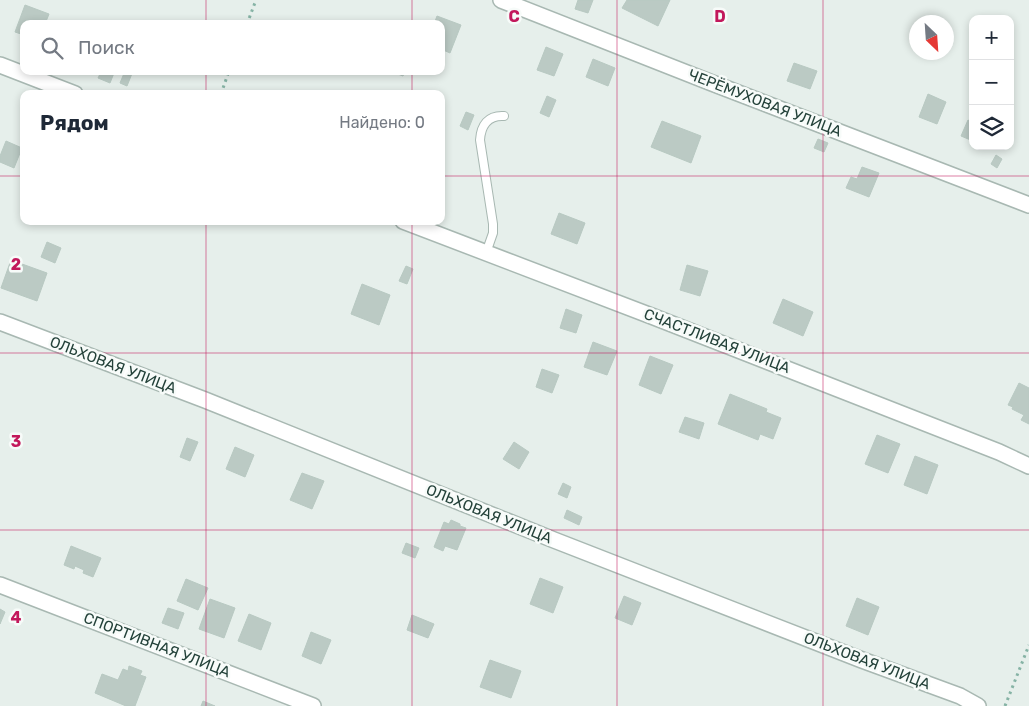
<!DOCTYPE html>
<html lang="ru">
<head>
<meta charset="utf-8">
<style>
	:root { --surface:#fff; --page:#f2f2f3; --text:#1f2937; --muted:#747a83; --line:#e0e1e3 }
	body { margin:0; font-family:Rubik,sans-serif; background:var(--page); color:var(--text) }
	.controls { position:absolute; right:15px; top:15px; display:grid; overflow:hidden; border-radius:10px; box-shadow:0 2px 8px #0003 }
	.controls button { width:45px; height:45px; display:grid; place-items:center; padding:0; border:0; border-bottom:1px solid var(--line); background:var(--surface); color:var(--text); font:25px sans-serif }
	.compass { position:absolute; left:909px; top:15px; width:45px; height:45px; border-radius:50%; background:var(--surface); box-shadow:0 2px 8px #0003; rotate:155deg }
	.list { margin:0; padding:0; list-style:none }
	h2 { display:flex; justify-content:space-between; align-items:center; height:65px; margin:0; padding:0 20px; font-size:21px }
	h2 small { font-size:16px; font-weight:400; color:var(--muted) }
	.icon { flex:none; width:28px; height:28px; fill:none; stroke:currentColor; stroke-width:2; stroke-linecap:round; stroke-linejoin:round }
	.map { position:relative; flex:none; width:1029px; height:706px; overflow:hidden }
	.search { position:absolute; background:var(--surface); box-shadow:0 2px 8px #0003; left:20px; top:20px; width:425px; height:55px; display:flex; align-items:center; gap:12px; box-sizing:border-box; padding:0 18px; border-radius:10px; color:var(--muted); font-size:19px }
	.panel { position:absolute; background:var(--surface); box-shadow:0 2px 8px #0003; left:20px; top:90px; width:425px; height:135px; border-radius:10px }
	.map>svg:first-child { display:block }
</style>
</head>
<body>
<div class="map">
<svg width="1029" height="706" viewBox="0 0 1029 706">
	<rect width="100%" height="100%" fill="#e6efeb"/>
	<g fill="#bbcac4" stroke="#b8c9c2">
		<polygon points="578,0 593,0 588,13 575,9"/>
		<polygon points="627,0 670,0 658,26 622,8"/>
		<polygon points="25,5 49,14 45,24 24,24 24,35 15,32"/>
		<polygon points="437,16 461,25 450,53 441,49 441,24 434,24"/>
		<polygon points="546,47 563,54 554,76 537,70"/>
		<polygon points="593,59 615,68 608,86 586,77"/>
		<polygon points="794,63 817,71 810,89 787,81"/>
		<polygon points="108,71 114,73 110,83 98,78 101,72 107,74"/>
		<polygon points="125,71 133,71 127,86 120,83"/>
		<polygon points="390,71 405,71 403,76"/>
		<polygon points="928,94 946,102 937,124 919,117"/>
		<polygon points="547,96 556,100 549,117 540,113"/>
		<polygon points="466,112 474,115 468,130 460,126"/>
		<polygon points="968,120 973,123 973,141 961,136"/>
		<polygon points="662,121 701,136 691,163 651,147"/>
		<polygon points="818,139 828,143 824,152 814,148"/>
		<polygon points="6,141 22,148 14,168 0,162 0,156"/>
		<polygon points="996,155 1002,159 997,168 991,164"/>
		<polygon points="862,167 879,173 869,197 846,188 851,177 857,179"/>
		<polygon points="559,213 585,223 577,244 551,234"/>
		<polygon points="47,242 61,248 55,263 41,257"/>
		<polygon points="11,260 47,273 37,301 1,288"/>
		<polygon points="687,265 708,271 700,296 680,290"/>
		<polygon points="406,266 413,269 407,284 399,281"/>
		<polygon points="362,284 390,295 379,325 351,314"/>
		<polygon points="783,299 813,312 803,336 773,323"/>
		<polygon points="566,309 582,315 576,333 560,328"/>
		<polygon points="593,342 617,351 607,375 584,367"/>
		<polygon points="650,356 673,365 661,394 639,385"/>
		<polygon points="542,369 559,375 552,393 536,387"/>
		<polygon points="1019,383 1029,388 1029,424 1021,420 1024,415 1012,409 1013,407 1008,405"/>
		<polygon points="730,394 767,409 766,412 781,418 773,439 760,434 758,440 718,424"/>
		<polygon points="685,417 704,423 699,439 679,432"/>
		<polygon points="877,435 900,444 888,473 865,464"/>
		<polygon points="187,438 198,442 190,461 180,457"/>
		<polygon points="514,442 529,452 519,469 503,459"/>
		<polygon points="235,447 254,455 245,477 226,469"/>
		<polygon points="915,456 938,465 927,494 904,485"/>
		<polygon points="302,473 324,481 312,509 290,500"/>
		<polygon points="563,483 571,487 567,498 558,494"/>
		<polygon points="567,510 582,517 579,525 564,518"/>
		<polygon points="451,520 460,524 460,526 466,528 457,550 445,546 443,551 434,547 444,522 449,524"/>
		<polygon points="406,543 419,548 415,558 402,553"/>
		<polygon points="71,546 101,558 93,577 83,573 84,570 75,566 74,569 64,565"/>
		<polygon points="540,578 563,587 553,613 530,604"/>
		<polygon points="186,579 208,588 198,610 177,601"/>
		<polygon points="624,596 641,603 632,625 615,618"/>
		<polygon points="857,598 879,607 868,635 846,626"/>
		<polygon points="210,599 235,608 224,638 199,629"/>
		<polygon points="168,608 184,613 178,629 162,623"/>
		<polygon points="0,609 5,612 0,624"/>
		<polygon points="249,614 271,623 261,650 238,641"/>
		<polygon points="412,615 434,624 428,638 407,630"/>
		<polygon points="311,632 331,640 321,664 302,656"/>
		<polygon points="490,660 521,671 511,698 480,687"/>
		<polygon points="129,666 142,671 140,675 146,677 135,706 126,706 95,693 102,674 118,680 123,669 128,671"/>
		<polygon points="203,701 215,706 201,706"/>
	</g>
	<g fill="none" stroke-linecap="round" stroke-linejoin="round">
		<defs>
			<path id="service" d="M486 253 493 233V224L480 140C481 125 488 115 504 116"/>
			<g id="minor">
				<polyline points="501,0 712,83 1029,205"/>
				<polyline points="0,65 75,94"/>
				<polyline points="403,221 654,317 999,452 1029,466"/>
				<polyline points="0,322 205,400 554,540 862,660 960,696 978,706"/>
				<polyline points="0,585 313,706"/>
			</g>
		</defs>
		<use href="#service" stroke="#a8b8b2" stroke-width="10"/>
		<use href="#minor" stroke="#a8b8b2" stroke-width="18"/>
		<g stroke="#86b3a5" stroke-width="3" stroke-dasharray="2.5 4" stroke-linecap="butt">
			<polyline points="247,24 256,0"/>
			<polyline points="221,94 229,71"/>
			<polyline points="1005,706 1029,645"/>
		</g>
		<use href="#service" stroke="#fff" stroke-width="8"/>
		<use href="#minor" stroke="#fff" stroke-width="15"/>
	</g>
	<path fill="none" stroke="#c2185b" stroke-width="1" stroke-opacity="0.55" d="M206 0V24M412 0V24M617 0V706M823 0V706M206 71V94M412 71V94M0 176H24M441 176H1029M206 221V706M412 221V706M0 353H1029M0 530H1029"/>
	<g text-anchor="middle" stroke-width="5" stroke-linejoin="round" paint-order="stroke">
		<g font-size="15" fill="#24423a" stroke="#f7fbf9">
			<text transform="translate(765 103) rotate(21)" y="5">ЧЕРЁМУХОВАЯ УЛИЦА</text>
			<text transform="translate(717 341) rotate(21)" y="5">СЧАСТЛИВАЯ УЛИЦА</text>
			<text transform="translate(113 365) rotate(21)" y="5">ОЛЬХОВАЯ УЛИЦА</text>
			<text transform="translate(489 514) rotate(22)" y="5">ОЛЬХОВАЯ УЛИЦА</text>
			<text transform="translate(157 645) rotate(21)" y="5">СПОРТИВНАЯ УЛИЦА</text>
			<text transform="translate(867 661) rotate(21)" y="5">ОЛЬХОВАЯ УЛИЦА</text>
		</g>
	</g>
	<g font-size="16" text-anchor="middle" font-weight="bold" fill="#c2185b" stroke="#f7fbf9" stroke-width="5" stroke-linejoin="round" paint-order="stroke">
		<text x="514" y="22">C</text>
		<text x="720" y="22">D</text>
		<text x="16" y="270">2</text>
		<text x="16" y="447">3</text>
		<text x="16" y="623">4</text>
	</g>
</svg>
<div class="controls">
<button>+</button>
<button>−</button>
<button><svg class="icon" aria-label="layers" viewBox="0 0 24 24"><path d="M12 4l9 5-9 5-9-5zM3 14l9 5 9-5"/></svg></button>
</div>
<svg class="compass" viewBox="-18 -18 36 36"><path d="M0-13l5 13h-10z" fill="#e53935"/><path d="M0 13l5-13h-10z" fill="#747a83"/></svg>
<div class="search"><svg class="icon" aria-label="search" viewBox="0 0 24 24"><circle cx="10" cy="10" r="6"/><path d="M15 15l6 6"/></svg>Поиск</div>
<section class="panel">
<h2>Рядом<small>Найдено: 0</small></h2>
<ul class="list">
</ul>
</section>
</div>
</body>
</html>
